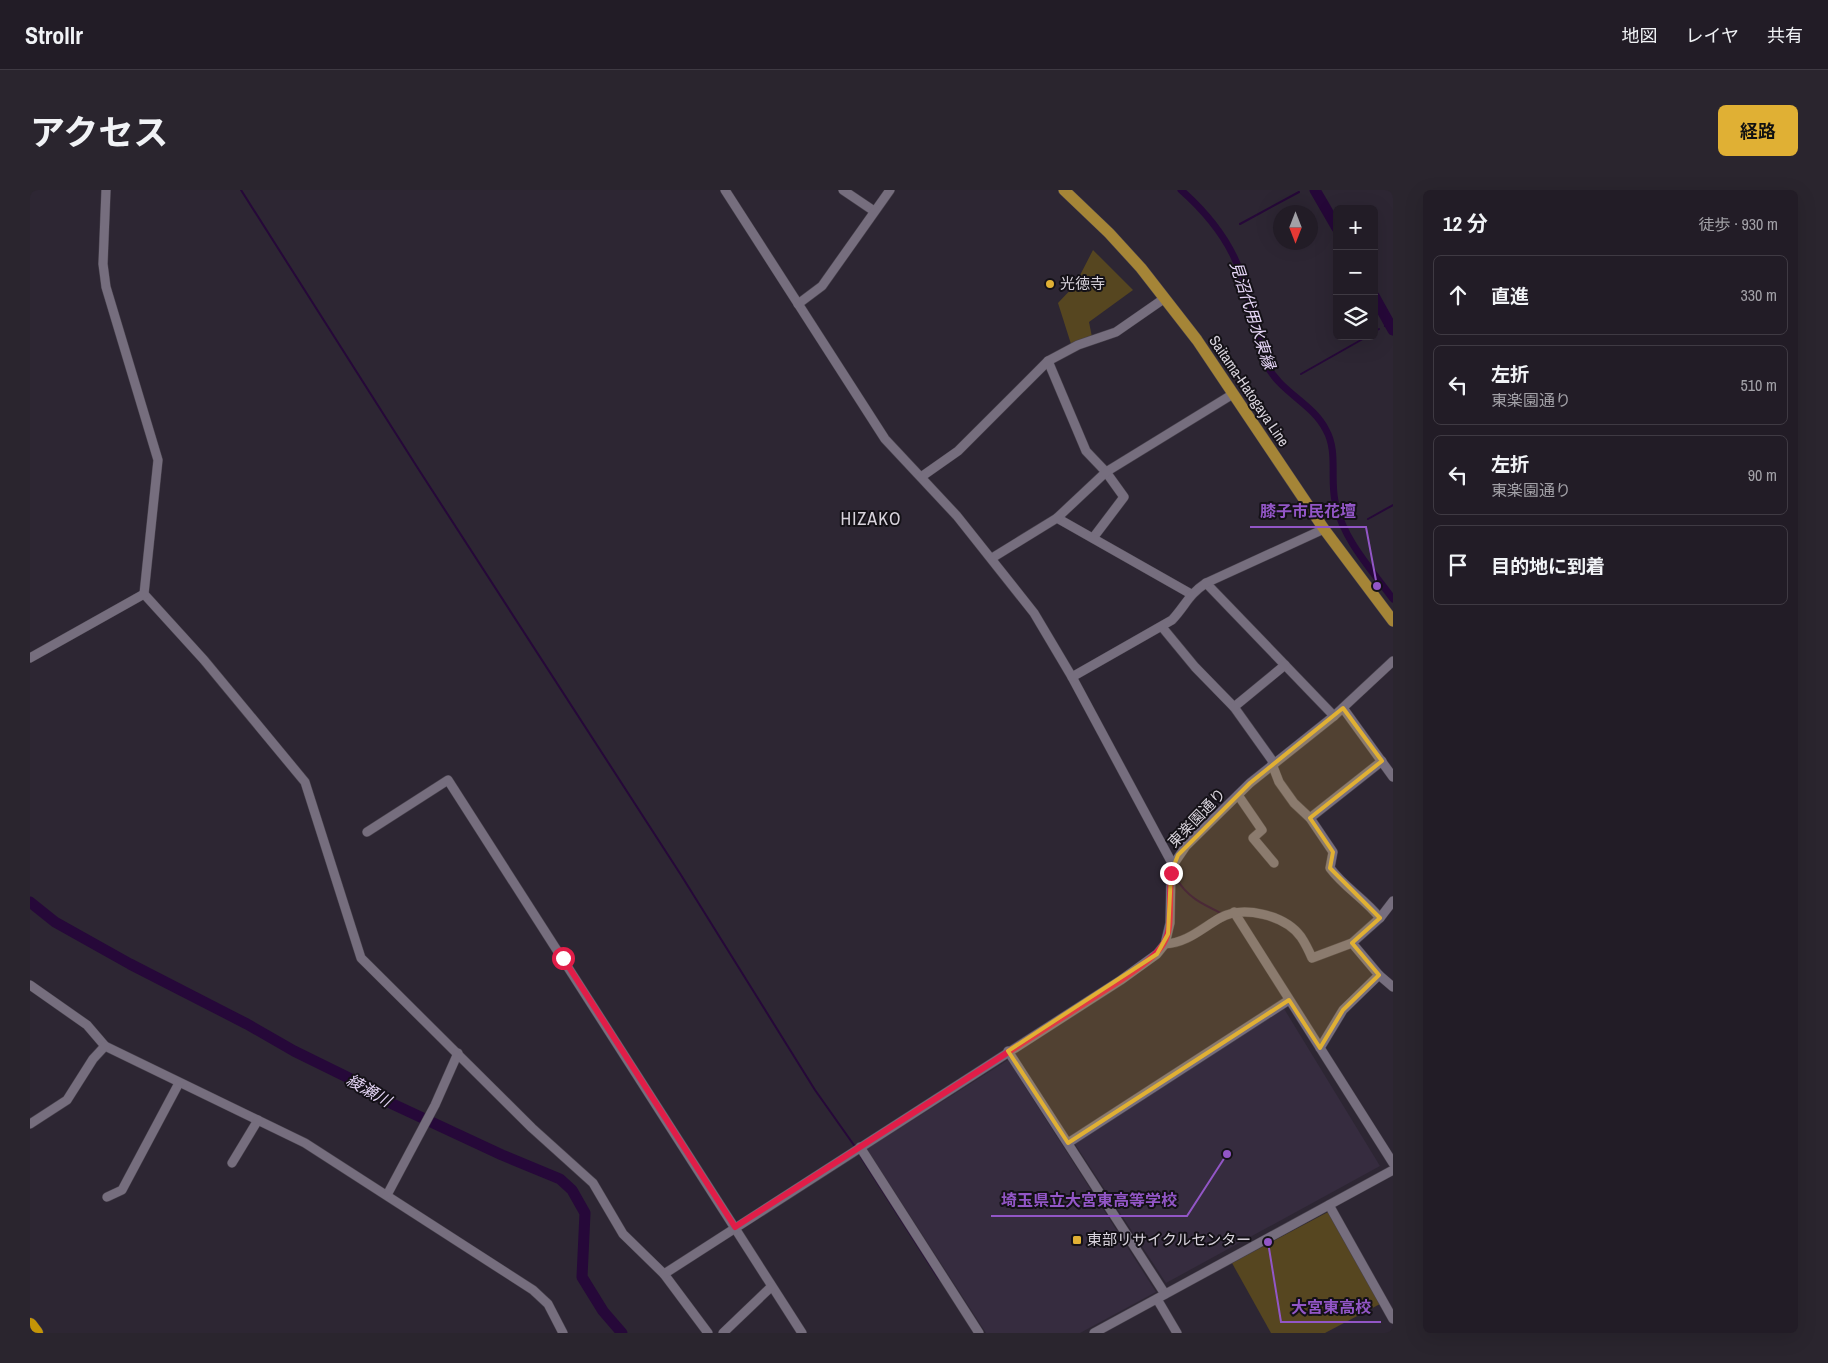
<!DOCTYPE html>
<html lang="ja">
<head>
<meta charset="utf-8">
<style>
	:root { --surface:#221c26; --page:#2a252e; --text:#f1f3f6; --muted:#a2a1a7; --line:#3f3a43; --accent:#e0b034 }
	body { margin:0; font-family:"Archivo Narrow","Noto Sans JP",sans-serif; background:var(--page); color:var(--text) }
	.controls { position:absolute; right:15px; top:15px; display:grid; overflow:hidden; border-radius:8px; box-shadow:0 5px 20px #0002 }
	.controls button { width:45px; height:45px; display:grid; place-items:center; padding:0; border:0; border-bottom:1px solid var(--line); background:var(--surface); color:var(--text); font:25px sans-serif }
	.compass { position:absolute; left:1243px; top:15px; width:45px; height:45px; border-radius:50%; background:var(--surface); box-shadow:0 5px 20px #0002; rotate:180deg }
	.stop { position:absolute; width:15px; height:15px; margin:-11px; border:4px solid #e11d48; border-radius:50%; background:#fff }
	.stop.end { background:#e11d48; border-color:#fff; box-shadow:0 1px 5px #0008 }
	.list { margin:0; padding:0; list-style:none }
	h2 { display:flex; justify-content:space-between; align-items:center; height:65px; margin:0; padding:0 20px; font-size:21px }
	h2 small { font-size:16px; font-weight:400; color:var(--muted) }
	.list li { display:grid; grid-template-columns:32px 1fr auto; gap:15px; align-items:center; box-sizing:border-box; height:80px; margin:0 10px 10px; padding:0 10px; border:1px solid var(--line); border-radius:8px }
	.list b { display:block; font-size:19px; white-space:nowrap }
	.list p { margin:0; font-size:16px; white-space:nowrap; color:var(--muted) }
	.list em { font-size:16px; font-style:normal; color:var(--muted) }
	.icon { flex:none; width:28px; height:28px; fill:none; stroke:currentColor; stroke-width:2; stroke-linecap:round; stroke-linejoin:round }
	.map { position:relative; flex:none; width:1363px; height:1143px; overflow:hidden; border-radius:8px }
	header { display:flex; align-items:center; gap:30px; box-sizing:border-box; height:70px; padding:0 25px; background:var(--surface); border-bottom:1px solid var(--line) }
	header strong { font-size:24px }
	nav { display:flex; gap:28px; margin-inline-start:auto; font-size:18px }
	.intro { display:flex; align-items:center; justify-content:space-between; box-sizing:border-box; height:120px; padding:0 30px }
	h1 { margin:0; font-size:35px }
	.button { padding:12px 22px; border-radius:8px; background:var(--accent); color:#111; font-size:18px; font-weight:700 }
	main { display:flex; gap:30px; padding:0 30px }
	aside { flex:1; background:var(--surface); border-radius:8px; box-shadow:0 5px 20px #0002 }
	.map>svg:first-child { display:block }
</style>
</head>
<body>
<header>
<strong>Strollr</strong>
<nav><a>地図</a><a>レイヤ</a><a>共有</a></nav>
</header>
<div class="intro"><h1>アクセス</h1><a class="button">経路</a></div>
<main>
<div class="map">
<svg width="1363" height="1143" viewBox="0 0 1363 1143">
	<rect width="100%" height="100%" fill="#2d2633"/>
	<g fill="#362c3f">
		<polygon points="1253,817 1350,976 1136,1093 1043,951"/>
		<polygon points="978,870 1126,1102 1050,1143 956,1143 837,959"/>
	</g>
	<g fill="#564620">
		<polygon points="1063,60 1103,100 1059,132 1062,147 1041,154 1028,113 1045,95"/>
		<polygon points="1298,1022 1350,1114 1295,1143 1241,1143 1202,1073"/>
	</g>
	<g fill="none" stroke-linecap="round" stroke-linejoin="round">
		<g stroke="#260839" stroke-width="2">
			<polyline points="211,0 389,280 651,685 785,900 826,958"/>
			<polyline points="1210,34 1269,2"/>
			<polyline points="1355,136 1363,132"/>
			<polyline points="1344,142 1349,139"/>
			<polyline points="1271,184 1338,146"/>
			<polyline points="1338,329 1363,315"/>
			<path d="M1146 688C1157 707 1172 714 1191 723"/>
			<polyline points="831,967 909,1089"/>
		</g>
		<path stroke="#260839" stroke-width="7" d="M1151 0C1213 55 1215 95 1234 170 1249 203 1282 212 1296 240 1308 261 1300 288 1305 311 1312 348 1341 379 1363 409"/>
		<g stroke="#260839" stroke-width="11">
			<polyline points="1285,0 1307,38"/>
			<polyline points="1344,106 1363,140"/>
			<polyline points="0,712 25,732 100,774 217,834 264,861 323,890 354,910 472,965 530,989 542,1000 555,1023 552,1087 573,1121 592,1143"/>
		</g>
		<defs>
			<g id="minor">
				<polyline points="76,0 73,74 76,97 128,270 114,404 174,470 275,592 331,768 502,938 563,993 593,1044 634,1084 678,1143"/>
				<polyline points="695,0 855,249 927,326 1004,423 1042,487 1143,675"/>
				<polyline points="813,0 844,21"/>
				<polyline points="768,114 792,96 860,0"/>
				<polyline points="1018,171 1056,261 1076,282 1094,307 1063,348"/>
				<polyline points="891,287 928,261 1018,171 1048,155 1086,142 1135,108"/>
				<polyline points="1027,328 1161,404"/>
				<polyline points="962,368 1027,328 1076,282 1203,204"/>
				<polyline points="1176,393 1304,526"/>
				<polyline points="1132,437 1165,477 1204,517 1244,573"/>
				<polyline points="0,468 114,404"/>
				<path d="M1042 487 1142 430C1156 415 1158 405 1176 393L1294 339"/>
				<polyline points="1204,517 1255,475"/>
				<polyline points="1313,518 1363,587"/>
				<path d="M1242 574 1249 592 1264 613 1280 628 1303 662 1300 678C1314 697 1335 709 1350 728"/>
				<polyline points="1208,605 1232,640 1223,648 1244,673"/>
				<polyline points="1280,628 1352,571"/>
				<polyline points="337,642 418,590 772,1143"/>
				<polyline points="1204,722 1363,973"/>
				<polyline points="1322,753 1349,785 1363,797"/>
				<path d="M1135 754C1157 753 1172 738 1190 728 1213 715 1255 725 1271 747 1275 753 1279 761 1282 768L1322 753 1350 728 1363 711"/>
				<polyline points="0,795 57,835 75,856 275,953 503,1100 518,1114 533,1143"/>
				<polyline points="1290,858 1313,820 1349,785"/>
				<polyline points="978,861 1135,1104"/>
				<polyline points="0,934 37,910 63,869 75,856"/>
				<polyline points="1038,953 1259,810"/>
				<polyline points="830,957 949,1143"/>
				<polyline points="202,973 228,930"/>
				<polyline points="357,1005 405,915 428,863"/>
				<polyline points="77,1007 92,1000 149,893"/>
				<polyline points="1299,1015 1363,1129"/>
				<polyline points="634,1084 1091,790 1127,764 1135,754 1140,733 1141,683 1143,675 1156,656 1220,593 1304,526 1363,471"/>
				<polyline points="1127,1109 1147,1143"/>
				<polyline points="693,1143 741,1097"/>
				<polyline points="1064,1143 1363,980"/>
			</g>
			<polyline id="major" points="1034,0 1079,43 1111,78 1167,150 1294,339 1363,431"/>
			<polyline id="highway" points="0,1135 6,1143"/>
		</defs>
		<use href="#minor" stroke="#48424d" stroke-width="10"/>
		<use href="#major" stroke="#48424d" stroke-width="12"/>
		<use href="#highway" stroke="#48424d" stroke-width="15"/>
		<use href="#minor" stroke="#766e7e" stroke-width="9"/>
		<use href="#major" stroke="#a58537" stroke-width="11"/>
		<use href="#highway" stroke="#c49507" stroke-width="14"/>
	</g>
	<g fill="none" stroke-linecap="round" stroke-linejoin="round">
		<path stroke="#e11d48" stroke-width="6" d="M533 768 705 1037 1091 790C1151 750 1137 748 1141 683"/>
	</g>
	<path fill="#e0b034" fill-opacity="0.2" stroke="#e0b034" stroke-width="4" stroke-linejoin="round" d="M1313 518 1352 571 1280 628 1303 662 1300 678 1350 728 1322 753 1349 785 1313 820 1290 858 1259 810 1038 953 978 861 1127 764 1138 744 1141 683 1148 665 1220 593Z"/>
	<g fill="#e0b034" stroke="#141117" stroke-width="2">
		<circle cx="1020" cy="94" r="5"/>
		<rect x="1042" y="1045" width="10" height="10" rx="2.5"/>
	</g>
	<g text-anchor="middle" stroke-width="4" stroke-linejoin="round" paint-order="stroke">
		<g font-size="15" fill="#d8d3dc" stroke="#141117" text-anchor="start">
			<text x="1030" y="99">光徳寺</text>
			<text x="1057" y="1055">東部リサイクルセンター</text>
		</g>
		<g font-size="15" fill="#d8d3dc" stroke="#141117">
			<text transform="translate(1219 201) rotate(56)" y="5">Saitama-Hatogaya Line</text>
			<text transform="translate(1167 628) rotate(-46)" y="5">東楽園通り</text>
		</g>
		<g font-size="16" font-style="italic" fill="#e5d5f6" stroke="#141117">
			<text transform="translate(1223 125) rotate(72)" y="6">見沼代用水東縁</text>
			<text transform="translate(339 900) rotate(30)" y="6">綾瀬川</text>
		</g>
		<g font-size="18" letter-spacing="1" fill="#d8d3dc" stroke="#141117">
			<text x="841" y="335">HIZAKO</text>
		</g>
	</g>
	<path fill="none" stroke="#9256c6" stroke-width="2" d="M1347 396L1336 337H1220M1197 964L1157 1026H961M1238 1052L1251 1132H1351"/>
	<g fill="#9256c6" stroke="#141117" stroke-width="2">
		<circle cx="1347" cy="396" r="5"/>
		<circle cx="1197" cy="964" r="5"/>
		<circle cx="1238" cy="1052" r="5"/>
	</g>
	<g font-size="16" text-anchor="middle" font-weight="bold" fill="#9256c6" stroke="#141117" stroke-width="4" stroke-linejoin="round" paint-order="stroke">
		<text x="1278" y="327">膝子市民花壇</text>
		<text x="1059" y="1016">埼玉県立大宮東高等学校</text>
		<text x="1301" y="1123">大宮東高校</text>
	</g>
</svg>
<div class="controls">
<button>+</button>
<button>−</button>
<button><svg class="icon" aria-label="layers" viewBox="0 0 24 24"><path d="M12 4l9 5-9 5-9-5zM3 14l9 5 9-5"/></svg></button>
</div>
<svg class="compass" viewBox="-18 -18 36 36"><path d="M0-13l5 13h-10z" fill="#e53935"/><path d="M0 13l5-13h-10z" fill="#a2a1a7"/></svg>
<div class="stop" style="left:533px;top:768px"></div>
<div class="stop end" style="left:1141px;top:683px"></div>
</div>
<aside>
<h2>12 分<small>徒歩 · 930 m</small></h2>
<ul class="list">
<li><svg class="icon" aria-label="ahead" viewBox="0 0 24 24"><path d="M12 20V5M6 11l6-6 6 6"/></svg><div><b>直進</b></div><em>330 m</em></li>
<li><svg class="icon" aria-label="left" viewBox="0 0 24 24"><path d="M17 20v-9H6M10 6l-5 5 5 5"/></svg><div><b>左折</b><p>東楽園通り</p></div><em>510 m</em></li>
<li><svg class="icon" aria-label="left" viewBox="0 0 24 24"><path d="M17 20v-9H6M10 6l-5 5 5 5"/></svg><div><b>左折</b><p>東楽園通り</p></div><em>90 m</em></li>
<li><svg class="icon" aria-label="arrive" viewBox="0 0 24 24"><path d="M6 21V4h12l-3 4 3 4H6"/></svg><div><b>目的地に到着</b></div></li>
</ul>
</aside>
</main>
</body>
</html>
